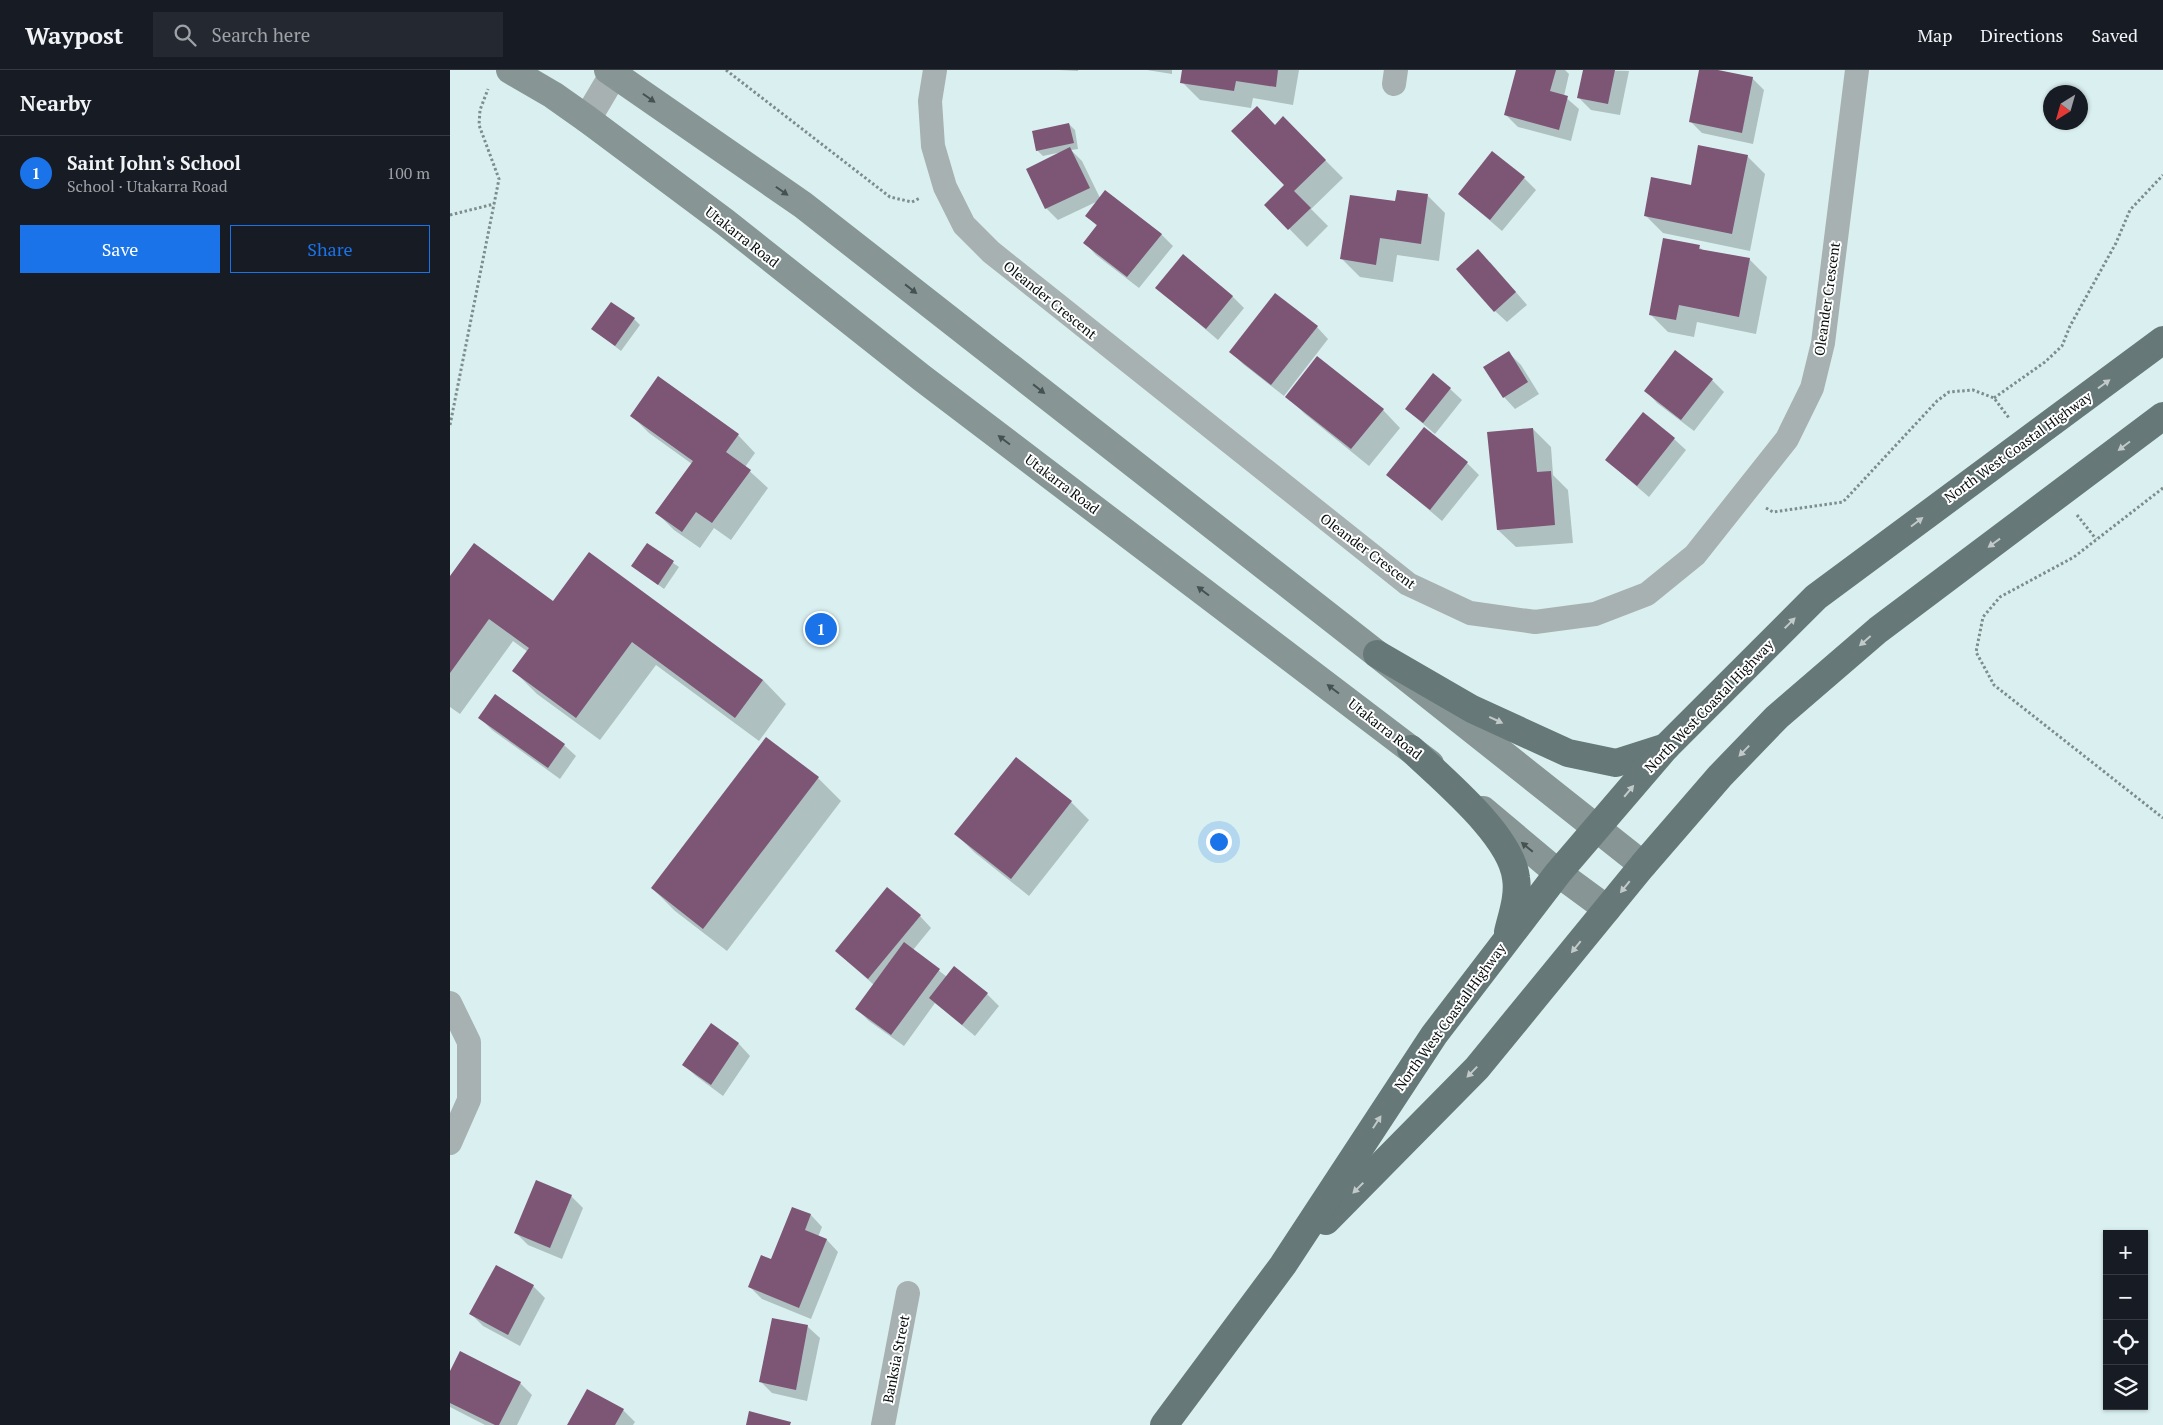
<!DOCTYPE html>
<html lang="en">
<head>
<meta charset="utf-8">
<style>
	:root { --surface:#171b24; --page:#242831; --text:#f1f3f6; --muted:#9ea1a6; --line:#363941; --accent:#1a73e8 }
	body { margin:0; font-family:"PT Serif",serif; background:var(--page); color:var(--text) }
	.controls { position:absolute; right:15px; bottom:15px; display:grid; overflow:hidden; border-radius:0px; box-shadow:0 1px 4px #0004 }
	.controls button { width:45px; height:45px; display:grid; place-items:center; padding:0; border:0; border-bottom:1px solid var(--line); background:var(--surface); color:var(--text); font:25px sans-serif }
	.compass { position:absolute; left:1593px; top:15px; width:45px; height:45px; border-radius:50%; background:var(--surface); box-shadow:0 1px 4px #0004; rotate:217deg }
	.you { position:absolute; left:768px; top:771px; width:18px; height:18px; margin:-12px; border:4px solid #fff; border-radius:50%; background:#1a73e8; box-shadow:0 0 0 8px #1a73e833 }
	.badge { display:grid; place-items:center; width:32px; height:32px; border-radius:50%; background:var(--accent); color:#fff; font-size:16px; font-weight:700 }
	.pin { position:absolute; translate:-50% -50%; border:2px solid #fff; box-shadow:0 1px 5px #0006 }
	.list { margin:0; padding:0; list-style:none }
	h2 { display:flex; justify-content:space-between; align-items:center; height:65px; margin:0; padding:0 20px; font-size:21px }
	h2 small { font-size:16px; font-weight:400; color:var(--muted) }
	.list li { display:grid; grid-template-columns:32px 1fr auto; gap:15px; align-items:center; box-sizing:border-box; height:75px; padding:0 20px; border-top:1px solid var(--line) }
	.list b { display:block; font-size:19px; white-space:nowrap }
	.list p { margin:0; font-size:16px; white-space:nowrap; color:var(--muted) }
	.list em { font-size:16px; font-style:normal; color:var(--muted) }
	.actions { display:flex; gap:10px; padding:15px 20px }
	.actions a { flex:1; padding:11px 0; border:1px solid var(--accent); border-radius:0px; text-align:center; font-size:18px; color:var(--accent) }
	.actions .main { background:var(--accent); color:#fff }
	.icon { flex:none; width:28px; height:28px; fill:none; stroke:currentColor; stroke-width:2; stroke-linecap:round; stroke-linejoin:round }
	.map { position:relative; flex:none; width:1713px; height:1355px; overflow:hidden }
	header { display:flex; align-items:center; gap:30px; box-sizing:border-box; height:70px; padding:0 25px; background:var(--surface); border-bottom:1px solid var(--line) }
	header strong { font-size:24px }
	nav { display:flex; gap:28px; margin-inline-start:auto; font-size:18px }
	.search { width:350px; height:45px; background:var(--page); display:flex; align-items:center; gap:12px; box-sizing:border-box; padding:0 18px; border-radius:0px; color:var(--muted); font-size:19px }
	main { display:flex }
	aside { flex:1; background:var(--surface) }
	.map>svg:first-child { display:block }
</style>
</head>
<body>
<header>
<strong>Waypost</strong>
<div class="search"><svg class="icon" aria-label="search" viewBox="0 0 24 24"><circle cx="10" cy="10" r="6"/><path d="M15 15l6 6"/></svg>Search here</div>
<nav><a>Map</a><a>Directions</a><a>Saved</a></nav>
</header>
<main>
<aside>
<h2>Nearby<small></small></h2>
<ul class="list">
<li><span class="badge">1</span><div><b>Saint John's School</b><p>School · Utakarra Road</p></div><em>100 m</em></li>
</ul>
<div class="actions"><a class="main">Save</a><a>Share</a></div>
</aside>
<div class="map">
<svg width="1713" height="1355" viewBox="0 0 1713 1355">
	<rect width="100%" height="100%" fill="#daf0f0"/>
	<g fill="#0003">
		<polygon points="609,0 628,0 628,1"/>
		<polygon points="697,0 722,0 722,4"/>
		<polygon points="734,0 849,0 843,35 803,28 801,38 750,30 732,12"/>
		<polygon points="1067,0 1115,0 1119,4 1114,26 1129,39 1121,71 1068,57 1056,45"/>
		<polygon points="1134,0 1179,1 1170,45 1141,40 1129,28"/>
		<polygon points="1251,0 1262,0 1302,8 1314,20 1303,74 1252,63 1241,52"/>
		<polygon points="833,48 893,108 861,139 878,156 857,177 816,135 836,115 825,56"/>
		<polygon points="619,54 625,60 628,79 621,80 632,91 650,128 711,164 723,176 689,218 646,185 635,173 648,157 637,146 648,131 608,150 596,138 612,82 593,86 587,80"/>
		<polygon points="1297,86 1315,104 1300,181 1213,163 1195,145 1242,116"/>
		<polygon points="1074,108 1086,120 1052,161 1009,124"/>
		<polygon points="978,126 995,143 989,191 947,185 943,212 910,207 892,189 946,133"/>
		<polygon points="1249,177 1254,181 1299,189 1317,207 1306,264 1247,252 1244,267 1218,262 1201,245"/>
		<polygon points="1040,192 1077,235 1057,252 1045,241"/>
		<polygon points="707,218 782,226 794,238 768,270"/>
		<polygon points="184,249 190,255 171,281 143,259"/>
		<polygon points="867,257 878,269 834,326 793,294 781,282"/>
		<polygon points="1226,282 1262,310 1274,322 1244,361 1207,333 1196,321"/>
		<polygon points="1059,283 1071,295 1089,324 1065,339 1054,327"/>
		<polygon points="1000,319 1012,330 985,364 956,339"/>
		<polygon points="837,327 933,340 950,358 919,396 855,344"/>
		<polygon points="182,346 288,365 305,383 295,397 318,418 281,470 264,458 250,478 224,460 207,443 242,394 199,363"/>
		<polygon points="1083,359 1101,377 1103,405 1118,420 1123,473 1066,477 1048,460"/>
		<polygon points="1224,369 1236,380 1199,427 1156,390"/>
		<polygon points="1017,393 1029,405 992,451 938,405"/>
		<polygon points="197,475 229,497 214,519 183,496"/>
		<polygon points="0,508 103,532 313,610 336,634 309,671 206,595 150,670 87,624 64,601 78,582 63,571 10,644 0,637"/>
		<polygon points="30,648 114,675 126,686 110,709 42,660"/>
		<polygon points="566,688 621,732 639,750 579,826 524,782 506,764"/>
		<polygon points="368,708 391,731 277,881 225,841 202,818"/>
		<polygon points="470,846 481,858 463,880 497,907 537,924 549,936 525,966 485,933 454,976 419,951 407,939 424,915 386,881"/>
		<polygon points="261,955 289,974 300,986 273,1026 246,1006 234,995"/>
		<polygon points="121,1126 133,1138 112,1189 78,1175 66,1163"/>
		<polygon points="343,1138 361,1145 372,1157 368,1167 377,1170 388,1182 361,1249 312,1229 300,1217 321,1191"/>
		<polygon points="83,1216 95,1228 70,1276 33,1256 21,1244"/>
		<polygon points="323,1250 358,1257 370,1268 357,1331 322,1323 310,1311"/>
		<polygon points="0,1304 70,1313 82,1325 67,1355 35,1355 0,1337"/>
		<polygon points="173,1340 185,1352 183,1355 119,1355"/>
	</g>
	<g fill="#7d5575">
		<polygon points="732,0 828,0 826,17 786,11 784,21 730,13"/>
		<polygon points="1066,0 1106,0 1100,21 1118,26 1109,60 1054,45"/>
		<polygon points="1133,0 1165,0 1158,34 1127,28"/>
		<polygon points="1249,0 1268,0 1303,7 1292,63 1239,52"/>
		<polygon points="807,36 825,55 833,46 876,90 844,121 861,138 838,160 814,135 834,115 781,61"/>
		<polygon points="619,53 624,73 586,81 582,61"/>
		<polygon points="1248,75 1298,85 1282,164 1194,146 1201,107 1241,115"/>
		<polygon points="620,77 640,118 595,139 576,99"/>
		<polygon points="1042,81 1075,107 1040,150 1008,124"/>
		<polygon points="655,120 712,164 677,207 633,173 647,155 635,146"/>
		<polygon points="947,120 978,124 971,174 930,168 926,195 890,189 900,125 945,131"/>
		<polygon points="1213,168 1250,175 1249,179 1300,188 1289,247 1229,235 1226,250 1199,245"/>
		<polygon points="1028,179 1066,222 1044,242 1006,199"/>
		<polygon points="733,184 783,226 756,259 705,218"/>
		<polygon points="825,223 868,256 821,315 779,282"/>
		<polygon points="161,232 185,248 165,276 141,259"/>
		<polygon points="1225,280 1263,309 1231,350 1194,321"/>
		<polygon points="1059,281 1078,312 1053,328 1033,297"/>
		<polygon points="867,286 934,339 901,379 835,327"/>
		<polygon points="983,303 1001,318 973,353 955,339"/>
		<polygon points="208,306 289,364 276,382 301,400 262,453 246,442 232,462 205,443 243,391 180,346"/>
		<polygon points="1193,342 1225,368 1187,416 1155,390"/>
		<polygon points="974,357 1018,392 980,440 936,405"/>
		<polygon points="1083,358 1087,402 1101,401 1105,455 1047,460 1037,362"/>
		<polygon points="24,473 103,531 139,482 313,610 285,648 182,572 126,648 62,601 79,578 39,549 0,603 0,506"/>
		<polygon points="197,473 224,491 208,515 181,496"/>
		<polygon points="45,624 115,674 98,698 28,648"/>
		<polygon points="316,667 369,707 253,859 201,818"/>
		<polygon points="566,687 622,731 561,809 504,764"/>
		<polygon points="437,817 471,845 418,909 385,881"/>
		<polygon points="454,872 490,899 441,965 405,939"/>
		<polygon points="504,896 538,923 512,955 479,928"/>
		<polygon points="261,953 289,973 261,1015 232,995"/>
		<polygon points="86,1110 122,1125 100,1178 64,1163"/>
		<polygon points="342,1137 361,1144 355,1160 377,1169 349,1238 298,1217 311,1185 321,1189"/>
		<polygon points="46,1195 84,1215 58,1265 19,1244"/>
		<polygon points="322,1248 358,1255 346,1320 309,1312"/>
		<polygon points="10,1281 71,1312 49,1355 45,1355 0,1333 0,1301"/>
		<polygon points="137,1319 174,1339 165,1355 117,1355"/>
		<polygon points="299,1341 341,1352 340,1355 296,1355"/>
	</g>
	<g fill="none" stroke-linecap="round" stroke-linejoin="round">
		<g stroke="#7d8c8c" stroke-width="3" stroke-dasharray="2.5 2.5" stroke-linecap="butt">
			<polyline points="276,0 440,127 462,132 470,128"/>
			<polyline points="0,145 44,134"/>
			<polyline points="1544,328 1595,292 1612,276 1620,256 1666,173 1680,140 1713,105"/>
			<polyline points="0,355 49,109 29,55 30,40 38,19"/>
			<polyline points="1713,418 1624,487 1550,527 1533,547 1526,582 1544,615 1713,748"/>
			<polyline points="1316,438 1323,442 1393,432 1487,331 1499,322 1523,320 1544,328 1559,348"/>
			<polyline points="1627,445 1646,469"/>
		</g>
		<g stroke="#a8b1b1" stroke-width="24">
			<polyline points="485,0 480,31 483,76 495,117 514,155 541,182 958,514 1020,543 1085,552 1145,544 1197,524 1245,485 1337,369 1362,318 1373,273 1407,0"/>
			<polyline points="944,14 946,0"/>
			<polyline points="0,933 19,972 19,1030 0,1073"/>
			<polyline points="433,1355 458,1223"/>
		</g>
		<polyline stroke="#a8b1b1" stroke-width="28" points="137,49 166,0"/>
		<g stroke="#879595" stroke-width="28">
			<polyline points="60,0 103,25 137,49 275,152 472,308 980,694"/>
			<polyline points="158,0 353,135 927,584 1193,795"/>
			<polyline points="1033,740 1108,803 1157,839"/>
		</g>
		<g stroke="#667878" stroke-width="28">
			<polyline points="927,584 1022,639 1118,683 1166,693 1216,677"/>
			<path d="M961 679C993 710 1061 765 1066 808 1069 826 1062 845 1058 862"/>
			<polyline points="876,1151 1027,998 1193,795 1270,706 1327,647 1428,560 1713,346"/>
			<polyline points="714,1355 833,1195 984,965 1108,803 1216,677 1366,527 1713,270"/>
		</g>
	</g>
	<defs><path id="oneway-solid" d="M-6-.8H1V-3.2L6.5 0L1 3.2V.8H-6Z" transform="scale(1.25)"/></defs>
	<g fill="#465151">
		<use href="#oneway-solid" transform="translate(199 28) rotate(35)"/>
		<use href="#oneway-solid" transform="translate(332 121) rotate(35)"/>
		<use href="#oneway-solid" transform="translate(461 219) rotate(38)"/>
		<use href="#oneway-solid" transform="translate(589 319) rotate(38)"/>
		<use href="#oneway-solid" transform="translate(554 370) rotate(-143)"/>
		<use href="#oneway-solid" transform="translate(753 521) rotate(-143)"/>
		<use href="#oneway-solid" transform="translate(883 619) rotate(-143)"/>
		<use href="#oneway-solid" transform="translate(1077 777) rotate(-140)"/>
	</g>
	<g fill="#c2c9c9">
		<use href="#oneway-solid" transform="translate(1654 314) rotate(-36)"/>
		<use href="#oneway-solid" transform="translate(1674 376) rotate(143)"/>
		<use href="#oneway-solid" transform="translate(1467 452) rotate(-37)"/>
		<use href="#oneway-solid" transform="translate(1544 473) rotate(144)"/>
		<use href="#oneway-solid" transform="translate(1340 553) rotate(-45)"/>
		<use href="#oneway-solid" transform="translate(1415 571) rotate(139)"/>
		<use href="#oneway-solid" transform="translate(1046 650) rotate(25)"/>
		<use href="#oneway-solid" transform="translate(1294 681) rotate(134)"/>
		<use href="#oneway-solid" transform="translate(1179 721) rotate(-50)"/>
		<use href="#oneway-solid" transform="translate(1175 817) rotate(129)"/>
		<use href="#oneway-solid" transform="translate(1126 877) rotate(129)"/>
		<use href="#oneway-solid" transform="translate(1022 1002) rotate(134)"/>
		<use href="#oneway-solid" transform="translate(927 1052) rotate(-57)"/>
		<use href="#oneway-solid" transform="translate(908 1118) rotate(135)"/>
	</g>
	<g text-anchor="middle" stroke-width="4" stroke-linejoin="round" paint-order="stroke">
		<g font-size="14" fill="#060d0d" stroke="#fff">
			<text transform="translate(292 167) rotate(38)" y="5">Utakarra Road</text>
			<text transform="translate(1377 229) rotate(-82)" y="5">Oleander Crescent</text>
			<text transform="translate(600 230) rotate(39)" y="5">Oleander Crescent</text>
			<text transform="translate(1568 377) rotate(-36)" y="5">North West Coastal Highway</text>
			<text transform="translate(612 414) rotate(37)" y="5">Utakarra Road</text>
			<text transform="translate(918 481) rotate(37)" y="5">Oleander Crescent</text>
			<text transform="translate(1259 636) rotate(-46)" y="5">North West Coastal Highway</text>
			<text transform="translate(935 659) rotate(38)" y="5">Utakarra Road</text>
			<text transform="translate(1000 947) rotate(-54)" y="5">North West Coastal Highway</text>
			<text transform="translate(446 1289) rotate(-79)" y="5">Banksia Street</text>
		</g>
	</g>
</svg>
<div class="controls">
<button>+</button>
<button>−</button>
<button><svg class="icon" aria-label="locate" viewBox="0 0 24 24"><circle cx="12" cy="12" r="6"/><path d="M12 2v4M12 18v4M2 12h4M18 12h4"/></svg></button>
<button><svg class="icon" aria-label="layers" viewBox="0 0 24 24"><path d="M12 4l9 5-9 5-9-5zM3 14l9 5 9-5"/></svg></button>
</div>
<svg class="compass" viewBox="-18 -18 36 36"><path d="M0-13l5 13h-10z" fill="#e53935"/><path d="M0 13l5-13h-10z" fill="#9ea1a6"/></svg>
<div class="you"></div>
<div class="pin badge" style="left:371px;top:559px">1</div>
</div>
</main>
</body>
</html>
